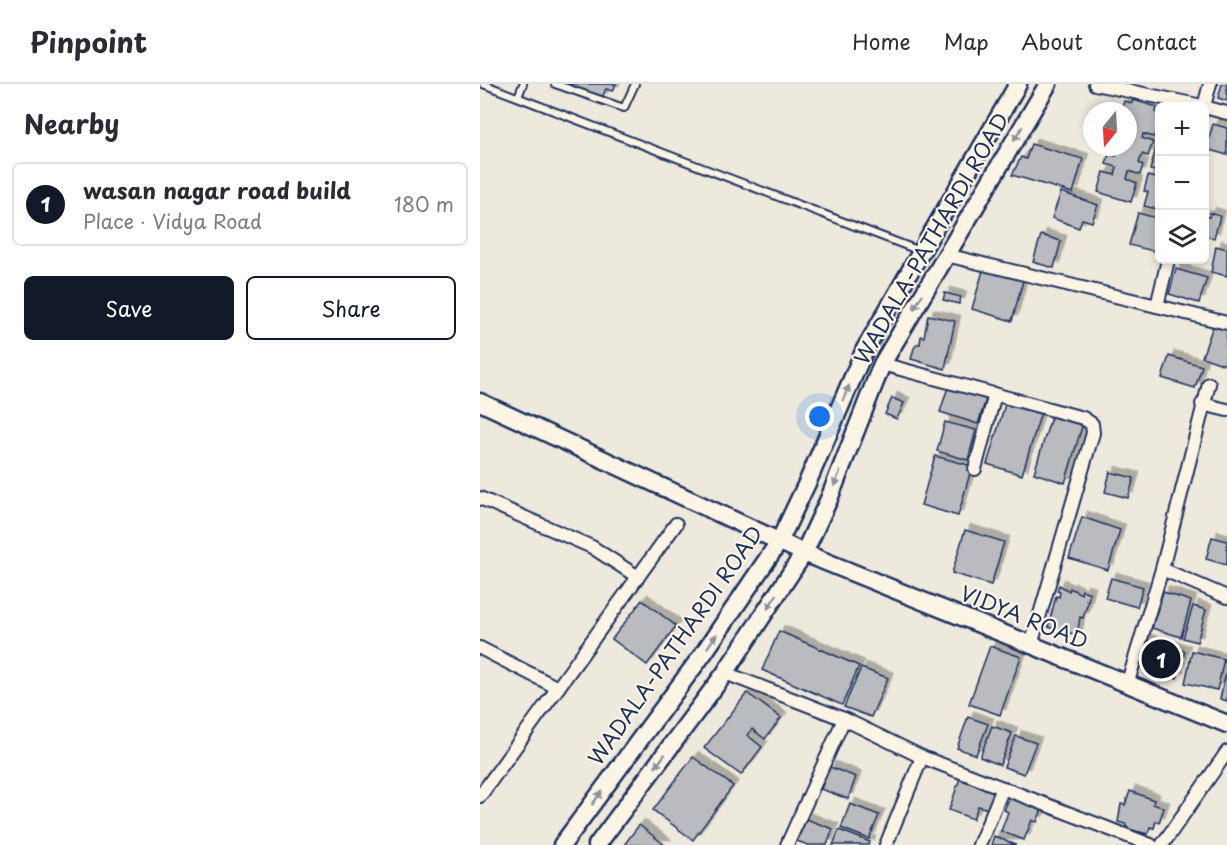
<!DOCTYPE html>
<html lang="en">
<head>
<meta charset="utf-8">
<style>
	:root { --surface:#fff; --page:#f2f2f3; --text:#2b2b33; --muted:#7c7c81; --line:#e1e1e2; --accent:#111827 }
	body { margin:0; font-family:"Playpen Sans",sans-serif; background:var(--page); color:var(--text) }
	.controls { position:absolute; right:18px; top:18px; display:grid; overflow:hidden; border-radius:9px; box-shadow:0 3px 9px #0003 }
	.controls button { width:54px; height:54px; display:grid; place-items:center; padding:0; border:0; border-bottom:2px solid var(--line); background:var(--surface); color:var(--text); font:30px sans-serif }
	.compass { position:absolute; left:603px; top:18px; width:54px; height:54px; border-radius:50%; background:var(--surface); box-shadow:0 3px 9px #0003; rotate:198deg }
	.you { position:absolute; left:340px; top:333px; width:21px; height:21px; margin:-15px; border:4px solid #fff; border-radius:50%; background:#1a73e8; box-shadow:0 0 0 9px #1a73e833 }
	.badge { display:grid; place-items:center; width:39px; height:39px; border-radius:50%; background:var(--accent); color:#fff; font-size:20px; font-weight:700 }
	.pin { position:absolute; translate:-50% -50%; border:3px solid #fff; box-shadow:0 2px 6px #0006 }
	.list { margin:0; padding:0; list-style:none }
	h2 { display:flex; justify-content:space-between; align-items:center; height:78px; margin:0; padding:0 24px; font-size:26px }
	h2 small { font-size:20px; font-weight:400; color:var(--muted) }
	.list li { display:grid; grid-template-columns:39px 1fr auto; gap:18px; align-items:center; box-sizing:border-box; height:84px; margin:0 12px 12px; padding:0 12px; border:2px solid var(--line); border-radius:9px }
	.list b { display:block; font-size:22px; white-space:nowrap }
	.list p { margin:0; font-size:20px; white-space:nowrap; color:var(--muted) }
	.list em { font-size:20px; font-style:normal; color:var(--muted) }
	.actions { display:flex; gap:12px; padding:18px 24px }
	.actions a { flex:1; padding:14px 0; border:2px solid var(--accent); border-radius:9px; text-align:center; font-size:21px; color:var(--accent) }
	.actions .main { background:var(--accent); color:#fff }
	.icon { flex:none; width:33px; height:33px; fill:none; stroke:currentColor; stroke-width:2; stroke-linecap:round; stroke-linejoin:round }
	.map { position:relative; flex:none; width:747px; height:761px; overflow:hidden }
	header { display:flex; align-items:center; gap:36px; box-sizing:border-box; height:84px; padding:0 30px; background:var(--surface); border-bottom:2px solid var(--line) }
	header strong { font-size:28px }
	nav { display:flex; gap:33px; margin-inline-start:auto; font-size:21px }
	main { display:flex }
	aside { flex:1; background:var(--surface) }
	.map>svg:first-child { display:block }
</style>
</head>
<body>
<header>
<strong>Pinpoint</strong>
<nav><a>Home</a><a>Map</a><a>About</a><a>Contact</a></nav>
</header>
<main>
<aside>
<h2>Nearby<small></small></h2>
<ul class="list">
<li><span class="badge">1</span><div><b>wasan nagar road build</b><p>Place · Vidya Road</p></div><em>180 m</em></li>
</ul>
<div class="actions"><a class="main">Save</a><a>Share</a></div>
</aside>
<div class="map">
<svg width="747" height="761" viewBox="0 0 747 761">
	<defs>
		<filter id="shadow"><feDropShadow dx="5.5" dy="-5.5" stdDeviation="0" flood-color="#0004"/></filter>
	</defs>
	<rect width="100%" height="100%" fill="#eee9dd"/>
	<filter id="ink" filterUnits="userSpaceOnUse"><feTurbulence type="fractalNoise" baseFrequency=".0167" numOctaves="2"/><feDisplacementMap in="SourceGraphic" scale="12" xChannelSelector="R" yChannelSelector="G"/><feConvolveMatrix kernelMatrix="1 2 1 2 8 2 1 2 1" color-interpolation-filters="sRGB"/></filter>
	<g filter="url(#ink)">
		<g fill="#babbbe" stroke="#1b2f5e" stroke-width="1.5" filter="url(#shadow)">
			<polygon points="87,0 136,0 133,7 126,5 122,14"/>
			<polygon points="742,0 747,0 747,17 738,14"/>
			<polygon points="653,16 677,23 676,28 680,30 680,35 674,53 663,50 662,54 673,58 668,72 662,70 659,79 663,81 660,91 649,87 647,95 657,99 651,118 618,108 624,88 635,91 637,83 626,80 629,70 636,72 638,64 636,63 648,63 648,27 641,27 644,17 652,19"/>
			<polygon points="733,40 747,44 747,71 726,65"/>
			<polygon points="551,60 603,75 593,109 532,91 541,73 546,75"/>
			<polygon points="676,64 680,65 680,88 670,86"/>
			<polygon points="668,92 680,95 680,126 664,122 668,108 664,107"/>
			<polygon points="581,108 618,121 612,138 602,135 599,144 572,134"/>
			<polygon points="658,129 680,135 680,156 673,167 649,161"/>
			<polygon points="730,129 740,132 734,154 724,152 724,132 729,133"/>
			<polygon points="561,151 581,157 574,184 553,178"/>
			<polygon points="736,162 747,165 747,192 731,188"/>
			<polygon points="504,183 544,193 532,237 492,225"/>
			<polygon points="696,185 727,194 719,219 689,210"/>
			<polygon points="465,209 481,213 479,220 463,216"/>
			<polygon points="448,231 475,237 465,285 431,275 434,264 437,260 440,260 441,252 444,253"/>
			<polygon points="734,239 747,244 745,281 722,273"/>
			<polygon points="689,272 722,282 715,304 682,294"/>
			<polygon points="468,303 506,315 498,340 460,328"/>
			<polygon points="412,314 424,319 417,335 405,330"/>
			<polygon points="526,317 561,328 542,391 507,380"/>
			<polygon points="572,330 603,339 585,399 554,389"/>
			<polygon points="465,338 496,346 488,376 457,367"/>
			<polygon points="455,372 492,382 478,432 441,421"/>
			<polygon points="630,388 654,394 648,414 625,408"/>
			<polygon points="602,433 640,446 628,486 589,474"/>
			<polygon points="485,446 524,458 511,501 472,489"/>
			<polygon points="732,453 747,457 747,481 726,475"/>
			<polygon points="631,494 663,503 657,523 625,514"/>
			<polygon points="579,501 589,507 590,504 601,510 602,506 610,509 608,517 605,516 608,518 603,534 600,533 597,551 568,543 576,512 579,513 580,508 577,507"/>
			<polygon points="683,508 711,517 701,553 672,544"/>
			<polygon points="162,516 196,542 167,581 132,555"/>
			<polygon points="713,522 726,526 717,558 703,554"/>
			<polygon points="299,547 379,582 362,621 282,586"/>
			<polygon points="665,556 705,567 697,594 658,582"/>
			<polygon points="510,562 541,573 520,631 489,620"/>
			<polygon points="712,567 744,575 737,606 705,599"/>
			<polygon points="381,584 408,594 391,633 364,623"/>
			<polygon points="747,584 747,617 740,615"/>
			<polygon points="267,609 301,634 285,655 272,645 267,651 282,663 261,691 224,664"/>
			<polygon points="488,633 508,640 496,671 477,664"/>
			<polygon points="512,642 532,649 520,681 500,673"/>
			<polygon points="536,652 556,659 544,690 524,683"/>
			<polygon points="213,673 253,702 213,756 173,726"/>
			<polygon points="350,683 376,693 368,715 341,705"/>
			<polygon points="480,694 515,707 508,725 498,722 493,735 469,726"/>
			<polygon points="650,707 674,716 673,720 684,724 679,738 676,737 674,744 670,743 668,750 648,745 645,740 638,738 641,720 645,721"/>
			<polygon points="530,713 562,725 557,738 552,736 544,756 521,747 528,728 524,726"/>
			<polygon points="370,720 399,731 389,755 361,744"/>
			<polygon points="326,735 353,745 347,761 328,761 317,757"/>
			<polygon points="159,741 185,761 144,761"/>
			<polygon points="359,746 390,758 389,761 353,761"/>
			<polygon points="514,752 536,761 511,761"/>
		</g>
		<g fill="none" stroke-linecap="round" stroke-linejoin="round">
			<defs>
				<g id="lane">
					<polyline points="3,0 440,167"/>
					<polyline points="75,0 144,24 155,0"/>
					<polyline points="38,13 43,0"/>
				</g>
				<g id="street">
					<polyline points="615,0 722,22"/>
					<polyline points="724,22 730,0"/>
					<polyline points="724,23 747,29"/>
					<polyline points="466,171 747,239"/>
					<polyline points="677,222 688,176"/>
					<polyline points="402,280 603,334 612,340 613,349 551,561"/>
					<polyline points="722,320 747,326"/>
					<polyline points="495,385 515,310"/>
					<polyline points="0,414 112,463 158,493"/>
					<polyline points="682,485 747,513"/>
					<polyline points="0,564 78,604"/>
					<polyline points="245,589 364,635 442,673 671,761"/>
					<polyline points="647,601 682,485 729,300"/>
					<polyline points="0,712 196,440"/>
					<polyline points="307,761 364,635"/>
					<polyline points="406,761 442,673"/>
					<polyline points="499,761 523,704"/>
					<polyline points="682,761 747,668"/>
				</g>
				<g id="secondary">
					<polyline points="0,318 324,469 747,640"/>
					<polyline points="82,761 223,570 299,458 328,397 385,265 538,0"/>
					<polyline points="117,761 245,589 324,469 349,415 402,280 568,0"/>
				</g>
			</defs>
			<use href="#lane" stroke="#1b2f5e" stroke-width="10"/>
			<use href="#street" stroke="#1b2f5e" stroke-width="16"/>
			<use href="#secondary" stroke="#1b2f5e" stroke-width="21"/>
			<use href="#lane" stroke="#fcf5e5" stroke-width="6"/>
			<use href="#street" stroke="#fcf5e5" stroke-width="12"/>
			<use href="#secondary" stroke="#fcf5e5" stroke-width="16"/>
		</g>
		<defs><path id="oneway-solid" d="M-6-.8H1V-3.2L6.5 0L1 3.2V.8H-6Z" transform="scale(1.5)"/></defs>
		<g fill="#8c92a2">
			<use href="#oneway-solid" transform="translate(538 50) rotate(121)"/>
			<use href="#oneway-solid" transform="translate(438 218) rotate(120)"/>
			<use href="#oneway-solid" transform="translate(366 309) rotate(-67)"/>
			<use href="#oneway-solid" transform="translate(357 395) rotate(111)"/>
			<use href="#oneway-solid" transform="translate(292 518) rotate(123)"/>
			<use href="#oneway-solid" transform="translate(232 557) rotate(-55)"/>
			<use href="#oneway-solid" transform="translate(180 677) rotate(127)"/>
			<use href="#oneway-solid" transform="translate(117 714) rotate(-54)"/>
		</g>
	</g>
	<g text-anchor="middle" stroke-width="4.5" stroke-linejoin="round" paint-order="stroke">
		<g font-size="21" fill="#1b2f5e" stroke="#fcf5e5">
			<text transform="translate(452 155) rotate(-60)" y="7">WADALA-PATHARDI ROAD</text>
			<text transform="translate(544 534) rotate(22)" y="7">VIDYA ROAD</text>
			<text transform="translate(196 562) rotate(-55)" y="7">WADALA-PATHARDI ROAD</text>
		</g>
	</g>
</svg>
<div class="controls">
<button>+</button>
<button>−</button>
<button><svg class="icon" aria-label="layers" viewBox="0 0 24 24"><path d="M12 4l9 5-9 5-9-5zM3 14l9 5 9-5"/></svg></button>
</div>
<svg class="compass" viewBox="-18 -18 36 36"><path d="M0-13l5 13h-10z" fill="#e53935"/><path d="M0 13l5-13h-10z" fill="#7c7c81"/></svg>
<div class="you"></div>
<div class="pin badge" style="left:681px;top:575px">1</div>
</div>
</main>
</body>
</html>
